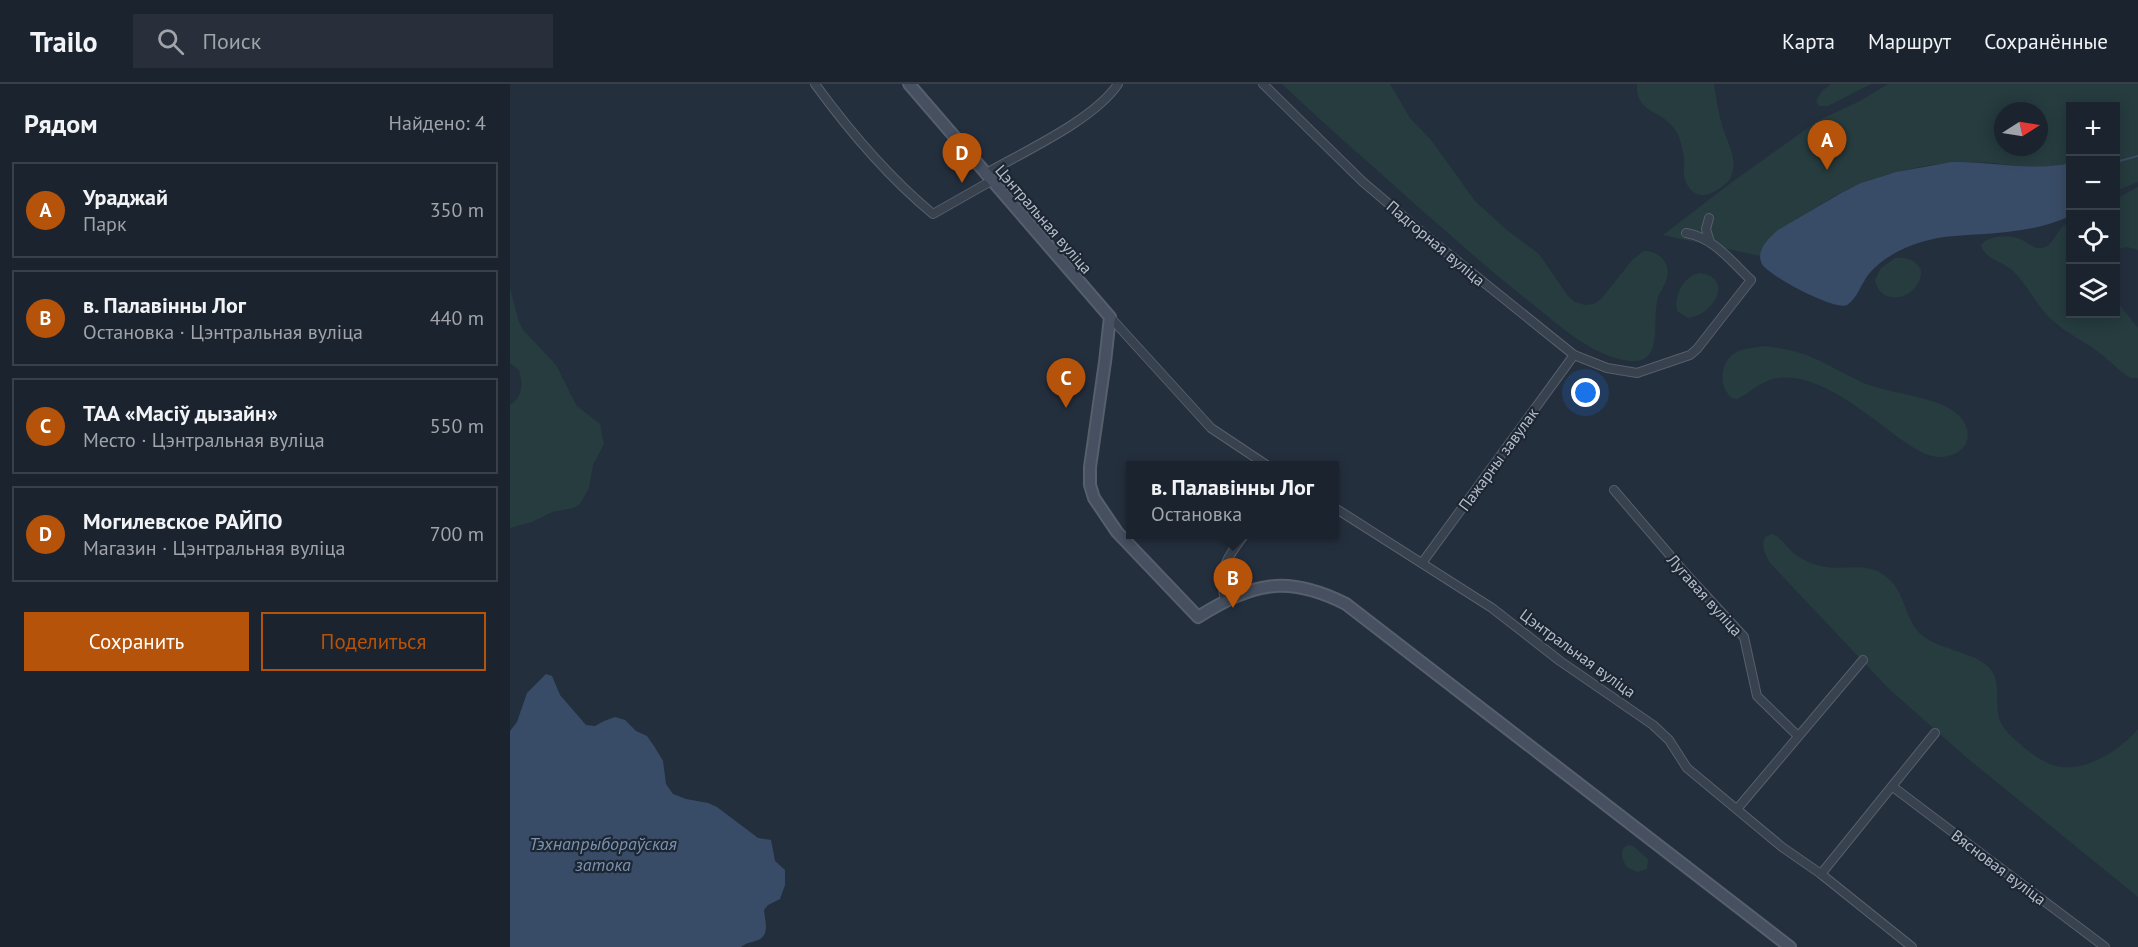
<!DOCTYPE html>
<html lang="ru">
<head>
<meta charset="utf-8">
<style>
	:root { --surface:#1b232e; --page:#282f3a; --text:#f1f3f6; --muted:#a0a4aa; --line:#39404a; --accent:#b45309 }
	body { margin:0; font-family:"PT Sans",sans-serif; background:var(--page); color:var(--text) }
	.controls { position:absolute; right:18px; top:18px; display:grid; overflow:hidden; border-radius:0px; box-shadow:0 3px 15px #0003 }
	.controls button { width:54px; height:54px; display:grid; place-items:center; padding:0; border:0; border-bottom:2px solid var(--line); background:var(--surface); color:var(--text); font:30px sans-serif }
	.compass { position:absolute; left:1484px; top:18px; width:54px; height:54px; border-radius:50%; background:var(--surface); box-shadow:0 3px 15px #0003; rotate:78deg }
	.you { position:absolute; left:1076px; top:309px; width:21px; height:21px; margin:-15px; border:4px solid #fff; border-radius:50%; background:#1a73e8; box-shadow:0 0 0 9px #1a73e833 }
	.badge { display:grid; place-items:center; width:39px; height:39px; border-radius:50%; background:var(--accent); color:#fff; font-size:20px; font-weight:700 }
	.pin { position:absolute; translate:-50% -50px; filter:drop-shadow(0 2px 3px #0008) }
	.pin::after { content:''; position:absolute; top:32px; width:21px; height:18px; background:inherit; clip-path:polygon(0 0,100% 0,50% 100%) }
	.popup { position:absolute; left:616px; top:377px; width:213px; height:78px; box-sizing:border-box; display:grid; place-content:center; border-radius:0px; background:var(--surface); filter:drop-shadow(0 2px 4px #0005); font-size:20px; white-space:nowrap; color:var(--muted) }
	.popup b { font-size:22px; color:var(--text) }
	.popup::after { content:''; position:absolute; left:50%; top:100%; margin-left:-12px; border:12px solid transparent; border-top-color:var(--surface) }
	.list { margin:0; padding:0; list-style:none }
	h2 { display:flex; justify-content:space-between; align-items:center; height:78px; margin:0; padding:0 24px; font-size:26px }
	h2 small { font-size:20px; font-weight:400; color:var(--muted) }
	.list li { display:grid; grid-template-columns:39px 1fr auto; gap:18px; align-items:center; box-sizing:border-box; height:96px; margin:0 12px 12px; padding:0 12px; border:2px solid var(--line); border-radius:0px }
	.list b { display:block; font-size:22px; white-space:nowrap }
	.list p { margin:0; font-size:20px; white-space:nowrap; color:var(--muted) }
	.list em { font-size:20px; font-style:normal; color:var(--muted) }
	.actions { display:flex; gap:12px; padding:18px 24px }
	.actions a { flex:1; padding:14px 0; border:2px solid var(--accent); border-radius:0px; text-align:center; font-size:21px; color:var(--accent) }
	.actions .main { background:var(--accent); color:#fff }
	.icon { flex:none; width:33px; height:33px; fill:none; stroke:currentColor; stroke-width:2; stroke-linecap:round; stroke-linejoin:round }
	.map { position:relative; flex:none; width:1628px; height:863px; overflow:hidden }
	header { display:flex; align-items:center; gap:36px; box-sizing:border-box; height:84px; padding:0 30px; background:var(--surface); border-bottom:2px solid var(--line) }
	header strong { font-size:28px }
	nav { display:flex; gap:33px; margin-inline-start:auto; font-size:21px }
	.search { width:420px; height:54px; background:var(--page); display:flex; align-items:center; gap:15px; box-sizing:border-box; padding:0 21px; border-radius:0px; color:var(--muted); font-size:22px }
	main { display:flex }
	aside { flex:1; background:var(--surface) }
	.map>svg:first-child { display:block }
</style>
</head>
<body>
<header>
<strong>Trailo</strong>
<div class="search"><svg class="icon" aria-label="search" viewBox="0 0 24 24"><circle cx="10" cy="10" r="6"/><path d="M15 15l6 6"/></svg>Поиск</div>
<nav><a>Карта</a><a>Маршрут</a><a>Сохранённые</a></nav>
</header>
<main>
<aside>
<h2>Рядом<small>Найдено: 4</small></h2>
<ul class="list">
<li><span class="badge">A</span><div><b>Ураджай</b><p>Парк</p></div><em>350 m</em></li>
<li><span class="badge">B</span><div><b>в. Палавінны Лог</b><p>Остановка · Цэнтральная вуліца</p></div><em>440 m</em></li>
<li><span class="badge">C</span><div><b>ТАА «Масіў дызайн»</b><p>Место · Цэнтральная вуліца</p></div><em>550 m</em></li>
<li><span class="badge">D</span><div><b>Могилевское РАЙПО</b><p>Магазин · Цэнтральная вуліца</p></div><em>700 m</em></li>
</ul>
<div class="actions"><a class="main">Сохранить</a><a>Поделиться</a></div>
</aside>
<div class="map">
<svg width="1628" height="863" viewBox="0 0 1628 863">
	<rect width="100%" height="100%" fill="#242f3e"/>
	<g fill="#263c3f" fill-rule="evenodd">
		<path d="M772 0H880L900 34 921 56 965 117 998 147 1029 170 1058 212 1065 218 1075 221 1084 220 1092 214 1123 175 1134 167C1151 167 1162 181 1156 197 1153 205 1148 210 1147 218 1142 245 1155 287 1109 275 1076 266 1051 243 1025 222 984 190 946 156 907 122 862 81 816 42 772 0Z"/>
		<path d="M1127 0H1204C1206 14 1208 27 1212 41 1216 56 1228 74 1222 90 1220 97 1214 102 1207 106 1192 117 1177 109 1174 91 1173 85 1175 79 1174 73 1172 62 1170 51 1163 43 1150 26 1125 28 1127 0Z"/>
		<polygon points="1321,0 1361,0 1318,22 1309,22 1306,17 1312,7"/>
		<path d="M1378 0H1628V98L1606 107 1607 99 1606 22H1560V79C1523 88 1497 78 1460 78 1421 78 1365 90 1331 109 1319 115 1307 123 1296 130 1277 142 1256 149 1250 172L1153 151 1222 98 1309 36 1350 17ZM1493 27H1529V63H1493Z"/>
		<polygon points="1628,103 1628,166 1617,163 1606,165 1606,115"/>
		<path d="M1560 138V230H1606V216L1628 244V294H1621L1616 291C1605 283 1596 273 1584 265 1569 254 1552 247 1539 233 1525 219 1517 200 1502 186 1492 177 1474 175 1471 161 1479 151 1500 150 1512 156 1517 158 1522 164 1529 164 1545 165 1545 143 1560 138Z"/>
		<path d="M1385 174C1396 173 1405 175 1411 186 1412 214 1371 226 1365 196L1371 184Z"/>
		<path d="M1189 189C1223 192 1207 230 1178 234L1167 227C1164 211 1173 193 1189 189Z"/>
		<path d="M0 204 9 238 13 246 46 281 66 321 90 340 94 360 83 381 79 404 70 420 63 424 42 428 22 438 0 444V321C13 313 13 300 9 286L0 279Z"/>
		<path d="M1253 262C1271 264 1289 267 1306 275 1324 283 1340 294 1359 301 1384 310 1437 314 1452 335 1467 356 1451 374 1428 373 1416 372 1405 365 1395 358 1361 335 1308 284 1263 295 1248 299 1240 309 1227 315L1222 314C1207 302 1210 274 1229 267 1236 264 1245 264 1253 262Z"/>
		<path d="M1262 450C1273 454 1277 464 1286 471 1293 476 1302 480 1311 482 1336 488 1358 475 1380 496 1397 512 1395 541 1416 554 1433 566 1458 567 1475 580 1495 594 1482 619 1491 639 1497 650 1507 657 1516 665 1526 673 1539 682 1552 683 1580 686 1611 665 1628 645V813L1457 674 1378 604 1260 479C1255 470 1251 463 1255 453Z"/>
		<path d="M1118 761 1123 762 1138 775 1137 785 1127 788 1117 783C1112 776 1108 766 1118 761Z"/>
	</g>
	<g fill="#394c67">
		<path d="M1442 78C1482 77 1521 88 1560 79V132C1524 149 1484 149 1444 152 1414 154 1377 167 1358 191 1351 200 1347 215 1337 221 1325 227 1259 192 1252 180 1245 166 1259 154 1268 146L1333 108 1351 99 1386 88Z"/>
		<path d="M36 590 42 592 50 611 76 641 85 642 94 637 105 633 115 636 126 647 137 652 144 662 153 677 156 700 163 710 176 715 198 719 207 723 248 754 261 756 265 777 275 786V801L270 815 258 821 254 826C255 838 261 853 245 857 239 859 236 859 231 863H0V647L7 638 17 609Z"/>
	</g>
	<g fill="none" stroke-linecap="round" stroke-linejoin="round">
		<polyline stroke="#394c67" stroke-width="2" points="1606,78 1628,72"/>
		<defs>
			<g id="street">
				<path d="M305 0C340 48 377 92 423 130L481 97"/>
				<path d="M753 0 853 98 926 160 1064 271 1097 284 1127 289 1180 271 1187 265 1241 196C1222 178 1203 153 1176 149"/>
				<path d="M475 90C513 68 584 36 608 0"/>
				<polyline points="1199,134 1196,145 1200,158"/>
				<polyline points="600,233 701,344 758,382"/>
				<polyline points="1104,406 1176,490 1234,553 1247,612 1288,652"/>
				<polyline points="825,424 982,524 1050,577 1143,641 1159,656 1177,684 1272,763 1311,790 1402,863"/>
				<polyline points="912,479 1064,271"/>
				<path d="M715 517C708 485 716 475 735 450"/>
				<polyline points="1383,703 1595,863"/>
				<polyline points="1227,725 1353,576"/>
				<polyline points="1311,790 1425,649"/>
			</g>
			<path id="secondary" d="M399 0 600 233 595 278 580 383V401L584 414 607 448 688 533C743 499 776 490 836 520L1280 863"/>
		</defs>
		<use href="#street" stroke="#565f6c" stroke-width="10"/>
		<use href="#secondary" stroke="#565f6c" stroke-width="14"/>
		<use href="#street" stroke="#38414e" stroke-width="8"/>
		<use href="#secondary" stroke="#465061" stroke-width="10"/>
	</g>
	<g text-anchor="middle" stroke-width="4.5" stroke-linejoin="round" paint-order="stroke">
		<g font-size="16" fill="#b4bcc9" stroke="#1d2633">
			<text transform="translate(534 135) rotate(49)" y="6">Цэнтральная вуліца</text>
			<text transform="translate(926 159) rotate(40)" y="6">Падгорная вуліца</text>
			<text transform="translate(988 375) rotate(-54)" y="6">Пажарны завулак</text>
			<text transform="translate(1195 511) rotate(48)" y="6">Лугавая вуліца</text>
			<text transform="translate(1068 569) rotate(36)" y="6">Цэнтральная вуліца</text>
			<text transform="translate(1489 783) rotate(37)" y="6">Вясновая вуліца</text>
		</g>
		<g font-size="18" font-style="italic" fill="#7c92b1" stroke="#1d2633">
			<text x="93" y="766">Тэхнапрыбораўская<tspan x="93" dy="21">затока</tspan></text>
		</g>
	</g>
</svg>
<div class="controls">
<button>+</button>
<button>−</button>
<button><svg class="icon" aria-label="locate" viewBox="0 0 24 24"><circle cx="12" cy="12" r="6"/><path d="M12 2v4M12 18v4M2 12h4M18 12h4"/></svg></button>
<button><svg class="icon" aria-label="layers" viewBox="0 0 24 24"><path d="M12 4l9 5-9 5-9-5zM3 14l9 5 9-5"/></svg></button>
</div>
<svg class="compass" viewBox="-18 -18 36 36"><path d="M0-13l5 13h-10z" fill="#e53935"/><path d="M0 13l5-13h-10z" fill="#a0a4aa"/></svg>
<div class="you"></div>
<div class="pin badge" style="left:1317px;top:86px">A</div>
<div class="pin badge" style="left:723px;top:524px">B</div>
<div class="popup"><b>в. Палавінны Лог</b>Остановка</div>
<div class="pin badge" style="left:556px;top:324px">C</div>
<div class="pin badge" style="left:452px;top:99px">D</div>
</div>
</main>
</body>
</html>
